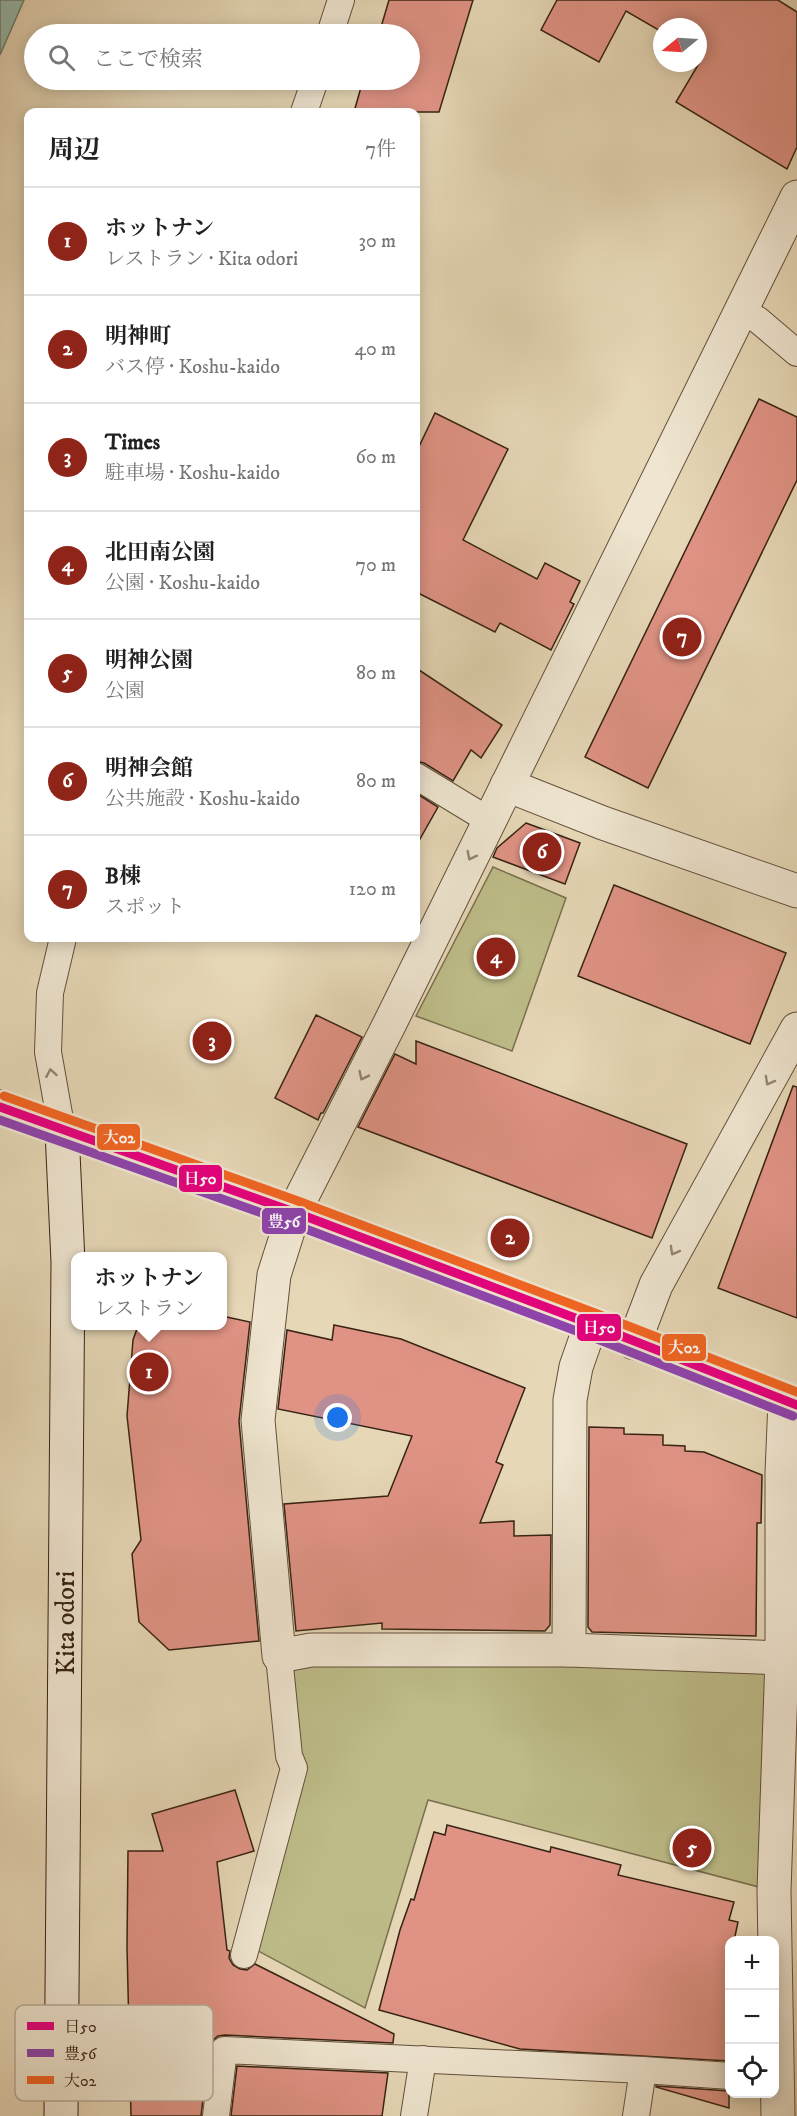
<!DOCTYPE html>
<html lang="ja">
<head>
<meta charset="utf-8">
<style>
	:root { --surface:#fff; --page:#f2f2f2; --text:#222; --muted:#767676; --line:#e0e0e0; --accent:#8f2418 }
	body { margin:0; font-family:"IM FELL DW Pica","Noto Serif JP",serif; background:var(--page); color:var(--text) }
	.controls { position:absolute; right:18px; bottom:18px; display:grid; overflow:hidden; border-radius:12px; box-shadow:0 3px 15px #0003 }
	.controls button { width:54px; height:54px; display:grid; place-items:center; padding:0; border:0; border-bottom:2px solid var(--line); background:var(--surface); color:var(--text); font:30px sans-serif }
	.compass { position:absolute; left:653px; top:18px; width:54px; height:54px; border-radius:50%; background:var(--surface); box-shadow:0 3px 15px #0003; rotate:252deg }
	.you { position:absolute; left:338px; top:1418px; width:21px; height:21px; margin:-15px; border:4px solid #fff; border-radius:50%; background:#1a73e8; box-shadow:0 0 0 9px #1a73e833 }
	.badge { display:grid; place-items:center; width:39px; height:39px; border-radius:50%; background:var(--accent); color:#fff; font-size:20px; font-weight:700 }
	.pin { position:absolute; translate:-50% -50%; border:3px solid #fff; box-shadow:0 2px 6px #0006 }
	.popup { position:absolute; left:71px; top:1252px; width:156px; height:78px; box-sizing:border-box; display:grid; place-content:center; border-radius:12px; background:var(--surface); filter:drop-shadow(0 2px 4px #0005); font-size:20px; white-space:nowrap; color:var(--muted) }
	.popup b { font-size:22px; color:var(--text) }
	.popup::after { content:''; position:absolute; left:50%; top:100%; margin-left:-12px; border:12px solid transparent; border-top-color:var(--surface) }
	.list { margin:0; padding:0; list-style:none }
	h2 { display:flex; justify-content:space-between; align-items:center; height:78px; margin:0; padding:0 24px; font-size:26px }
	h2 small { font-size:20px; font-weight:400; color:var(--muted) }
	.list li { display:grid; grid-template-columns:39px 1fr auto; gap:18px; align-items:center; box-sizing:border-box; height:108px; padding:0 24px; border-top:2px solid var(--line) }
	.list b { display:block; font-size:22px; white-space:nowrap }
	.list p { margin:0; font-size:20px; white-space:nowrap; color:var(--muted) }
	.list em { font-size:20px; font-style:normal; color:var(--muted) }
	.icon { flex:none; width:33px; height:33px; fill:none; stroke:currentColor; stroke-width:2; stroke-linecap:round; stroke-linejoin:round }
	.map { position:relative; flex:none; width:797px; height:2116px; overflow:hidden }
	.search { position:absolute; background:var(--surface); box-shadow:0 3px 15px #0003; left:24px; top:24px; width:396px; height:66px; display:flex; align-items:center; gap:15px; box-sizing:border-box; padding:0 21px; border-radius:33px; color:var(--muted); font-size:22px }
	.panel { position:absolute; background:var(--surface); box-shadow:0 3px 15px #0003; left:24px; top:108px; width:396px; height:834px; border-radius:12px }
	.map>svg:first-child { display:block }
</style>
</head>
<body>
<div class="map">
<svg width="797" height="2116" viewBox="0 0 797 2116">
	<rect width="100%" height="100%" fill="#e6d7b6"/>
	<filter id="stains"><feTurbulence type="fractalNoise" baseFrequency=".00333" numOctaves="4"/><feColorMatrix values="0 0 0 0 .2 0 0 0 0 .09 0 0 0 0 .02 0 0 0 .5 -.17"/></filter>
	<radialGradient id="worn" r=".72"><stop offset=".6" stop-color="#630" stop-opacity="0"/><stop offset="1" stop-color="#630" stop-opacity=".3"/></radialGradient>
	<g fill="#bdbc88" stroke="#7a704e" stroke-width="1.5">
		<polygon points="493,867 566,898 512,1051 416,1016"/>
		<polygon points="279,1656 782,1658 774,1891 428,1800 365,2008 247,1945 294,1768"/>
	</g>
	<polygon fill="#96baac" stroke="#707e6f" stroke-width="1.5" points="0,0 24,0 0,55"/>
	<g fill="#e09385" stroke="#372313" stroke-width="1.5">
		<polygon points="389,0 473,0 439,112 354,112 363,80 410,80 410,34 379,34"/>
		<polygon points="557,0 778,0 797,12 797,147 787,169 676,102 704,55 698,52 698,27 662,27 662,32 626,11 599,62 541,30"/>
		<polygon points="759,399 797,417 797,480 648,788 585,757"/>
		<polygon points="435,413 508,449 463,540 537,579 545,563 580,581 570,602 574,604 551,650 500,623 495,632 416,592 416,453"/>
		<polygon points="416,668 502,725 481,758 471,750 453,781 424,763 416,761"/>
		<polygon points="416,793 438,807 416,846"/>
		<polygon points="526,823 580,843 565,884 493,857 497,848"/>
		<polygon points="614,885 786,953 750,1044 578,976"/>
		<polygon points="316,1015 362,1037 323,1113 321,1113 318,1120 275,1098"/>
		<polygon points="416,1041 687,1144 652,1238 358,1127 395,1054 416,1064"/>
		<polygon points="793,1086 797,1087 797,1318 718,1288"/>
		<polygon points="222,1316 250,1322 239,1421 259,1641 169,1650 139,1622 132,1554 141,1540 127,1416 133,1340 138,1326 222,1326"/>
		<polygon points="334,1325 401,1339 525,1388 496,1462 503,1465 480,1523 514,1521 514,1536 551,1535 550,1625 545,1631 382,1629 382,1623 296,1631 284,1504 388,1496 412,1436 278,1409 287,1330 332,1340"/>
		<polygon points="589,1427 624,1428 624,1434 663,1435 663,1445 685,1446 685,1451 704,1452 762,1475 761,1523 757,1523 756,1636 592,1632 588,1627"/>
		<polygon points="235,1790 254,1851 217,1862 227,1950 230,1951 229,1958 233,1965 240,1969 247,1970 255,1964 394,2034 393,2043 225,2035 218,2036 212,2041 209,2048 201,2116 131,2116 127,1947 128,1851 163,1851 152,1814"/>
		<polygon points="447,1825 550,1852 551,1847 621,1865 618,1875 734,1902 729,1920 738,1922 734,1941 729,1941 729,2061 520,2049 379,2010 400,1930 411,1899 414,1900 434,1832 445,1835"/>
		<polygon points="237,2066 388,2073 382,2116 231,2116"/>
		<polygon points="656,2086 729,2091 729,2108 656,2087"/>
	</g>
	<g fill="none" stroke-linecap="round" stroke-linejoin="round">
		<defs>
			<g id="lane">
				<polyline points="330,34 341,0"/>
				<polyline points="304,112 315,80"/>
				<polyline points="743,311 758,320 797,353"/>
				<polyline points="416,776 490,821"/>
				<polyline points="62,1131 48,1052 50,993 63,938"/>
				<polyline points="244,1955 294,1768 289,1756 279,1656"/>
				<polyline points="216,2116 224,2050 643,2070 730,2076"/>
				<polyline points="414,2116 423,2059"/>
				<polyline points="636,2116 643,2070"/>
			</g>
			<g id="street">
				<polyline points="507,785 603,823 797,891"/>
				<polyline points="634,1343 656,1285 797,1029"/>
				<polyline points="569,1650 570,1400 576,1367 591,1324"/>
				<polyline points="782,1658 569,1650 311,1650 279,1656 258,1420 274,1275 294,1212 390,1023 797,197"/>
				<polyline points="778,2116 774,1891 782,1658 782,1473 785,1401"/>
			</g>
			<polyline id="secondary" points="61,2116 68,1262 62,1131"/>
			<polyline id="highway" points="0,1107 294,1212 591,1324 797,1405"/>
		</defs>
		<use href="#lane" stroke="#63503c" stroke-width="28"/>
		<use href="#street" stroke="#63503c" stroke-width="35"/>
		<use href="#secondary" stroke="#372313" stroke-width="35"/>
		<use href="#highway" stroke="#372313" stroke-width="35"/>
		<use href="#lane" stroke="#efe5d0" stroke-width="26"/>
		<use href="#street" stroke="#efe5d0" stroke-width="33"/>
		<use href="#secondary" stroke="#efe5d0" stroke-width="33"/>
		<use href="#highway" stroke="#e6d7b6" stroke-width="33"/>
		<defs>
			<polyline id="bus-1" points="0,1107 294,1212 591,1324 797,1405"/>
			<polyline id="bus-2" points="0,1120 290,1223 587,1335 793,1416"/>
			<polyline id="bus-3" points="4,1096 298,1201 595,1313 797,1392"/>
		</defs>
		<use href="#bus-1" stroke="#efe5d0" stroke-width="14"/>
		<use href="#bus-2" stroke="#efe5d0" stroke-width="14"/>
		<use href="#bus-3" stroke="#efe5d0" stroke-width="14"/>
		<use href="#bus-1" stroke="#e5007d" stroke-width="9"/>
		<use href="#bus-2" stroke="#8e44ad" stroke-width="9"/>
		<use href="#bus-3" stroke="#f26522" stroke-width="9"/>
	</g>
	<defs><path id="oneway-chevron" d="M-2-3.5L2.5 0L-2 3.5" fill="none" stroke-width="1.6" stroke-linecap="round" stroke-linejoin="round" transform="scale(1.5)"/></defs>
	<g stroke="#938472">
		<use href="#oneway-chevron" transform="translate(471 856) rotate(117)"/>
		<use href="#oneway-chevron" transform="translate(51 1073) rotate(-100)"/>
		<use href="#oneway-chevron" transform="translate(363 1076) rotate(116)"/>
		<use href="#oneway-chevron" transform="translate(769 1081) rotate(119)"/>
		<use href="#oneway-chevron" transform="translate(674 1251) rotate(119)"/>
	</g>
	<g text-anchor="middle" stroke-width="4.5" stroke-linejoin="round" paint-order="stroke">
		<g font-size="26" fill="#372313" stroke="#efe5d0">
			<text transform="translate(65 1623) rotate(-90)" y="9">Kita odori</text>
		</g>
	</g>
	<rect x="15" y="2005" width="198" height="96" rx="9" fill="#efe5d0" stroke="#b8ab97" stroke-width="1.5"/>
	<rect x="27" y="2022" width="27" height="8" fill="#e5007d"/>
	<rect x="27" y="2049" width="27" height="8" fill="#8e44ad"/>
	<rect x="27" y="2076" width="27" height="8" fill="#f26522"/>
	<g font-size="16" fill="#372313">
		<text x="64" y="2032">日50</text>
		<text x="64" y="2059">豊56</text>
		<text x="64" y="2086">大02</text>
	</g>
	<g stroke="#efe5d0" stroke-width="2">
		<rect x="96" y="1123" width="45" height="28" rx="6" fill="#f26522"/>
		<rect x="178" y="1164" width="45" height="29" rx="6" fill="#e5007d"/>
		<rect x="261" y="1207" width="46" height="28" rx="6" fill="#8e44ad"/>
		<rect x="576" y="1313" width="46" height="29" rx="6" fill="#e5007d"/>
		<rect x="661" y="1333" width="46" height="29" rx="6" fill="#f26522"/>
	</g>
	<g font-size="16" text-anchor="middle" font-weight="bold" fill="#fff">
		<text x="119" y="1143">大02</text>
		<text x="200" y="1184">日50</text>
		<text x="284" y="1227">豊56</text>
		<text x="599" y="1333">日50</text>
		<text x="684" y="1353">大02</text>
	</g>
	<rect width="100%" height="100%" filter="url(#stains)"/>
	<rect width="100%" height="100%" fill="url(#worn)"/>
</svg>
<div class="controls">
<button>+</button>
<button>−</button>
<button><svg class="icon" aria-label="locate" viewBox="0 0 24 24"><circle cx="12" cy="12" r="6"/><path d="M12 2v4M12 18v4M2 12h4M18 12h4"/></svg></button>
</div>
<svg class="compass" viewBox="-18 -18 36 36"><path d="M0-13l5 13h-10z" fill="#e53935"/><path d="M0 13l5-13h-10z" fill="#767676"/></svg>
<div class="you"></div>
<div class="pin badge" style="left:149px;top:1372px">1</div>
<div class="popup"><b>ホットナン</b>レストラン</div>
<div class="pin badge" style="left:510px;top:1238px">2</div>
<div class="pin badge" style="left:212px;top:1041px">3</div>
<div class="pin badge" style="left:496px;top:957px">4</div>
<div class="pin badge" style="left:692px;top:1848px">5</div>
<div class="pin badge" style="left:542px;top:852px">6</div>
<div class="pin badge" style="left:682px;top:637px">7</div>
<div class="search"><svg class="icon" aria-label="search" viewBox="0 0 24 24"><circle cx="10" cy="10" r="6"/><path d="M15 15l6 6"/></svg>ここで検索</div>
<section class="panel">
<h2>周辺<small>7件</small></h2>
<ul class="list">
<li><span class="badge">1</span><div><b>ホットナン</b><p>レストラン · Kita odori</p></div><em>30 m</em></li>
<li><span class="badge">2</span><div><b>明神町</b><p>バス停 · Koshu-kaido</p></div><em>40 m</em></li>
<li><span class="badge">3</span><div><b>Times</b><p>駐車場 · Koshu-kaido</p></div><em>60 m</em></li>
<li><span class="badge">4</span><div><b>北田南公園</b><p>公園 · Koshu-kaido</p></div><em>70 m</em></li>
<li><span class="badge">5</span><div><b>明神公園</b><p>公園</p></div><em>80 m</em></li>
<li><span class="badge">6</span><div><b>明神会館</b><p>公共施設 · Koshu-kaido</p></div><em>80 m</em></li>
<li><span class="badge">7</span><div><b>B棟</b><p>スポット</p></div><em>120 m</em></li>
</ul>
</section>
</div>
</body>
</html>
